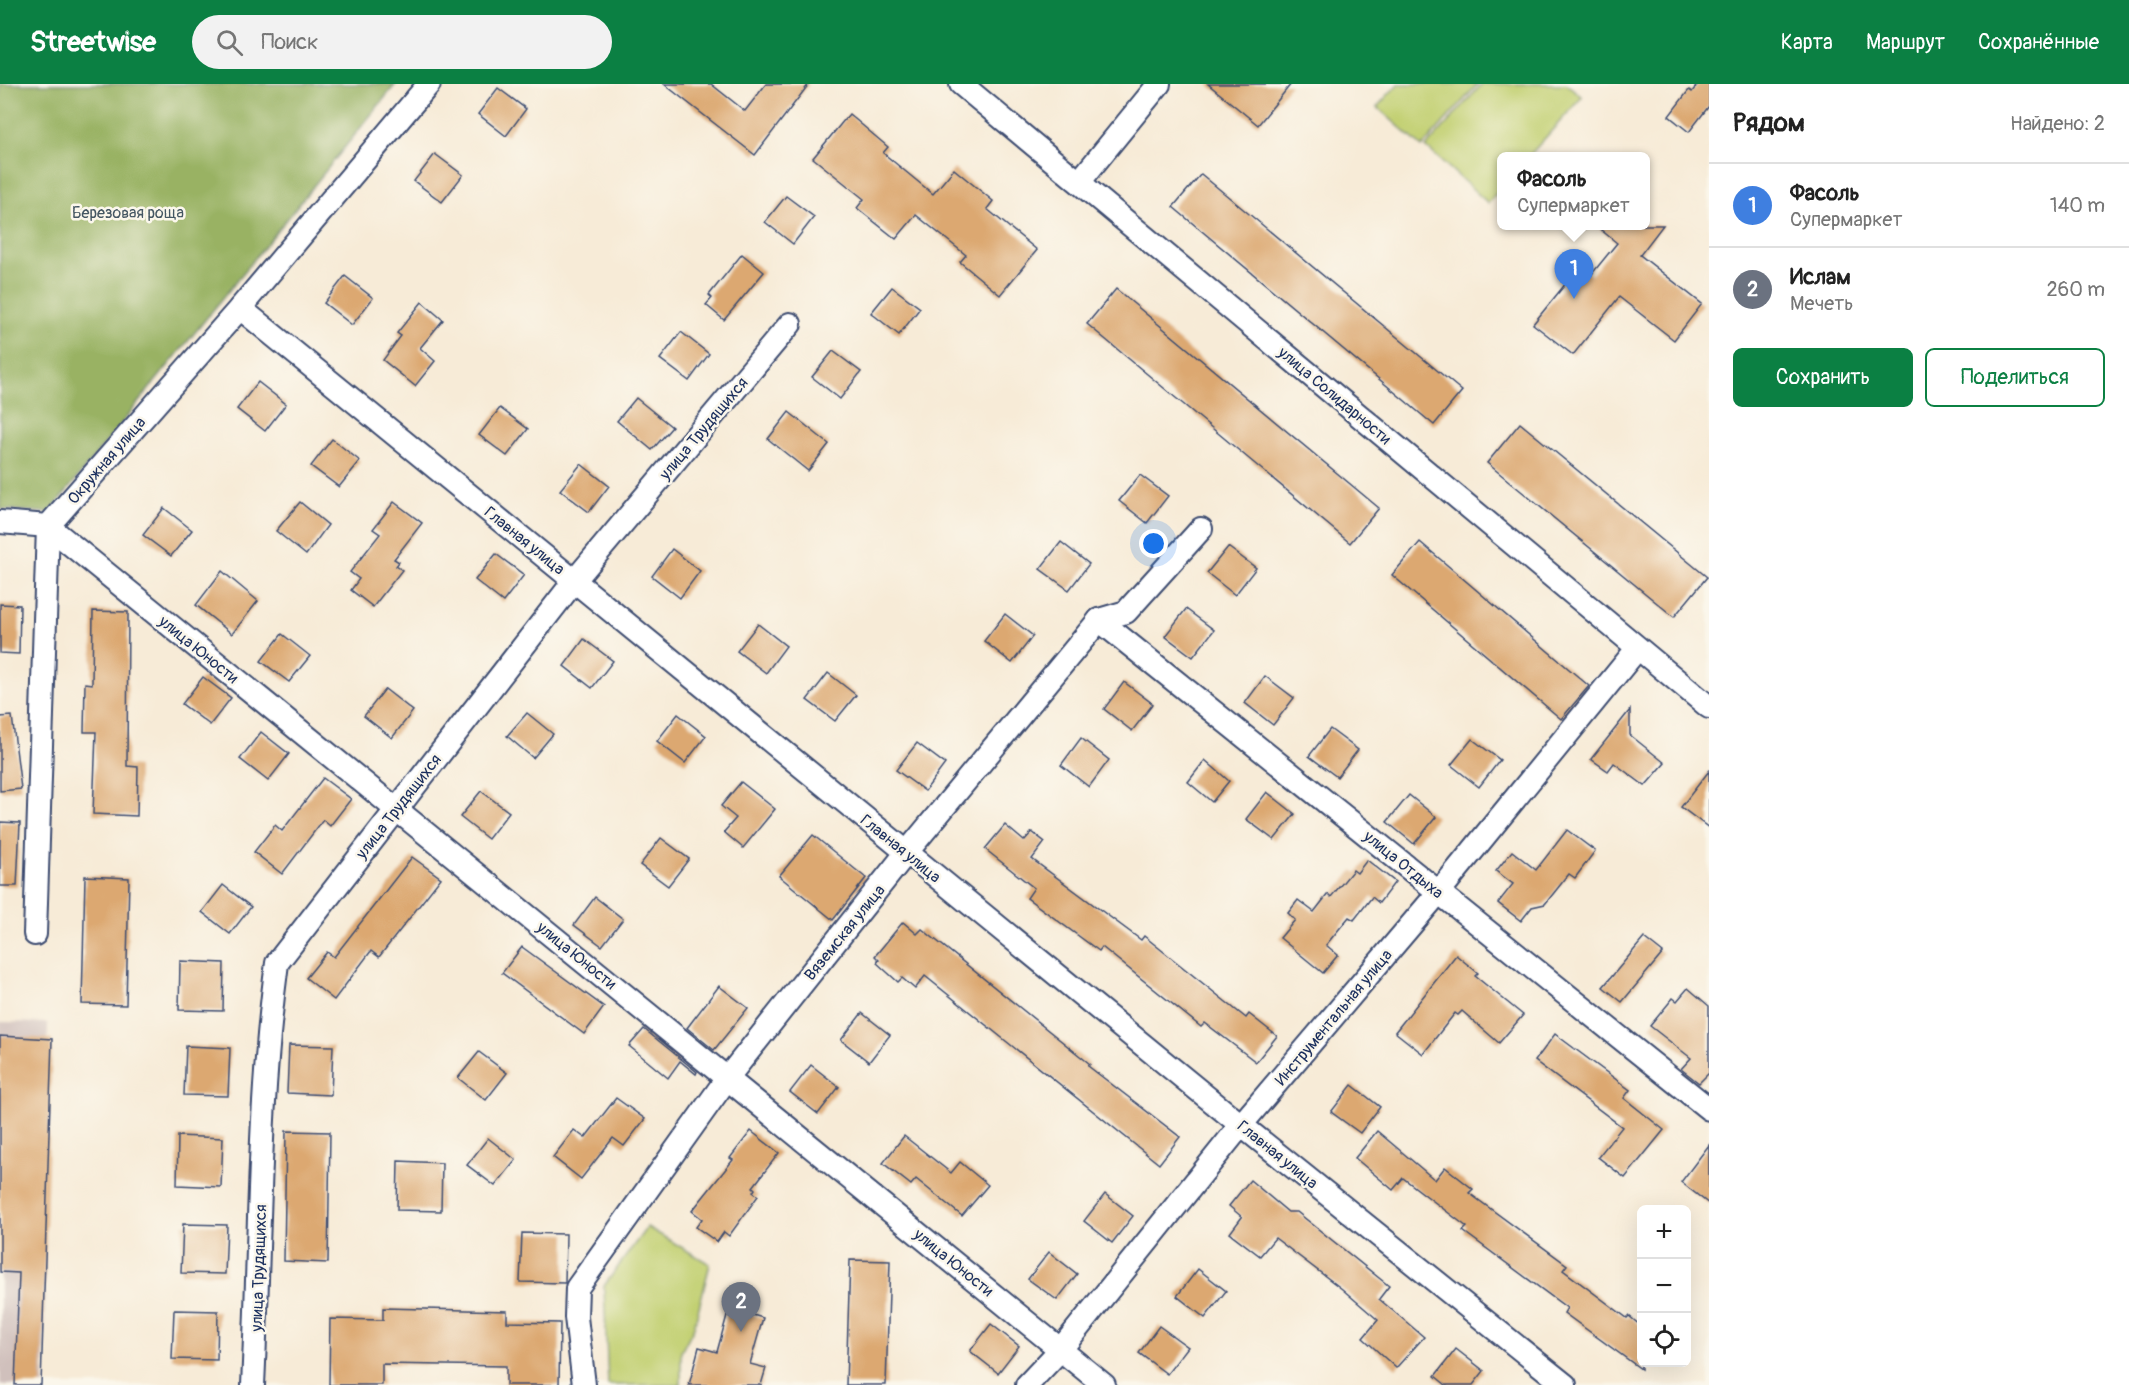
<!DOCTYPE html>
<html lang="ru">
<head>
<meta charset="utf-8">
<style>
	:root { --surface:#fff; --page:#f2f2f2; --text:#222; --muted:#767676; --line:#e0e0e0; --accent:#0b8043 }
	body { margin:0; font-family:Pangolin,sans-serif; background:var(--page); color:var(--text) }
	.controls { position:absolute; right:18px; bottom:18px; display:grid; overflow:hidden; border-radius:9px; box-shadow:0 6px 24px #0002 }
	.controls button { width:54px; height:54px; display:grid; place-items:center; padding:0; border:0; border-bottom:2px solid var(--line); background:var(--surface); color:var(--text); font:30px sans-serif }
	.you { position:absolute; left:1154px; top:460px; width:21px; height:21px; margin:-15px; border:4px solid #fff; border-radius:50%; background:#1a73e8; box-shadow:0 0 0 9px #1a73e833 }
	.badge { display:grid; place-items:center; width:39px; height:39px; border-radius:50%; background:var(--accent); color:#fff; font-size:20px; font-weight:700 }
	.pin { position:absolute; translate:-50% -50px; filter:drop-shadow(0 2px 3px #0008) }
	.pin::after { content:''; position:absolute; top:32px; width:21px; height:18px; background:inherit; clip-path:polygon(0 0,100% 0,50% 100%) }
	.popup { position:absolute; left:1497px; top:68px; width:153px; height:78px; box-sizing:border-box; display:grid; place-content:center; border-radius:9px; background:var(--surface); filter:drop-shadow(0 2px 4px #0005); font-size:20px; white-space:nowrap; color:var(--muted) }
	.popup b { font-size:22px; color:var(--text) }
	.popup::after { content:''; position:absolute; left:50%; top:100%; margin-left:-12px; border:12px solid transparent; border-top-color:var(--surface) }
	.list { margin:0; padding:0; list-style:none }
	h2 { display:flex; justify-content:space-between; align-items:center; height:78px; margin:0; padding:0 24px; font-size:26px }
	h2 small { font-size:20px; font-weight:400; color:var(--muted) }
	.list li { display:grid; grid-template-columns:39px 1fr auto; gap:18px; align-items:center; box-sizing:border-box; height:84px; padding:0 24px; border-top:2px solid var(--line) }
	.list b { display:block; font-size:22px; white-space:nowrap }
	.list p { margin:0; font-size:20px; white-space:nowrap; color:var(--muted) }
	.list em { font-size:20px; font-style:normal; color:var(--muted) }
	.actions { display:flex; gap:12px; padding:18px 24px }
	.actions a { flex:1; padding:14px 0; border:2px solid var(--accent); border-radius:9px; text-align:center; font-size:21px; color:var(--accent) }
	.actions .main { background:var(--accent); color:#fff }
	.icon { flex:none; width:33px; height:33px; fill:none; stroke:currentColor; stroke-width:2; stroke-linecap:round; stroke-linejoin:round }
	.map { position:relative; flex:none; width:1709px; height:1301px; overflow:hidden }
	header { display:flex; align-items:center; gap:36px; box-sizing:border-box; height:84px; padding:0 30px; background:var(--accent); color:#fff }
	header strong { font-size:28px }
	nav { display:flex; gap:33px; margin-inline-start:auto; font-size:21px }
	.search { width:420px; height:54px; background:var(--page); display:flex; align-items:center; gap:15px; box-sizing:border-box; padding:0 21px; border-radius:33px; color:var(--muted); font-size:22px }
	main { display:flex }
	aside { flex:1; background:var(--surface) }
	.map>svg:first-child { display:block }
</style>
</head>
<body>
<header>
<strong>Streetwise</strong>
<div class="search"><svg class="icon" aria-label="search" viewBox="0 0 24 24"><circle cx="10" cy="10" r="6"/><path d="M15 15l6 6"/></svg>Поиск</div>
<nav><a>Карта</a><a>Маршрут</a><a>Сохранённые</a></nav>
</header>
<main>
<div class="map">
<svg width="1709" height="1301" viewBox="0 0 1709 1301">
	<rect width="100%" height="100%" fill="#fbf7ec"/>
	<filter id="ink" filterUnits="userSpaceOnUse"><feTurbulence type="fractalNoise" baseFrequency=".0167" numOctaves="2"/><feDisplacementMap in="SourceGraphic" scale="12" xChannelSelector="R" yChannelSelector="G"/><feConvolveMatrix kernelMatrix="1 2 1 2 8 2 1 2 1" color-interpolation-filters="sRGB"/></filter>
	<filter id="wash" filterUnits="userSpaceOnUse"><feTurbulence type="fractalNoise" baseFrequency=".008" numOctaves="4" result="noise"/><feDisplacementMap in="SourceGraphic" scale="24" xChannelSelector="R" yChannelSelector="G"/><feGaussianBlur stdDeviation="1.35" result="paint"/><feColorMatrix in="noise" values="0 0 0 0 0 0 0 0 0 0 0 0 0 0 0 0 0 1.4 0 .05"/><feComposite in="paint" operator="in"/></filter>
	<g filter="url(#wash)">
		<rect width="100%" height="100%" fill="#f7ebd7"/>
		<polygon fill="#d0c0bc" points="0,938 48,939 44,1301 0,1301"/>
		<g fill="#c2d072" stroke="#6e8068" stroke-width="1.5">
			<polygon points="1398,0 1478,0 1422,63 1377,23"/>
			<polygon points="1482,0 1567,0 1582,13 1529,72 1502,73 1502,103 1488,119 1426,63"/>
			<polygon points="647,1143 710,1180 694,1243 681,1268 681,1301 608,1301 604,1202"/>
		</g>
		<polygon fill="#99b264" stroke="#5a7061" stroke-width="1.5" points="0,0 396,0 49,429 0,425"/>
		<g id="blocks">
			<g fill="#dca871">
				<polygon points="664,0 711,0 745,27 766,0 809,0 755,71"/>
				<polygon points="1208,0 1291,0 1258,41"/>
				<polygon points="1698,0 1709,0 1709,22 1689,48 1669,32 1689,6 1692,8"/>
				<polygon points="498,4 526,25 506,52 478,30"/>
				<polygon points="849,30 888,63 883,69 933,110 954,85 993,117 987,125 1037,166 1000,211 960,178 966,171 916,131 896,155 857,124 864,115 813,74"/>
				<polygon points="435,70 463,91 442,118 414,97"/>
				<polygon points="1201,90 1462,307 1434,341 1173,123"/>
				<polygon points="786,112 814,133 793,160 765,138"/>
				<polygon points="1595,141 1663,141 1640,171 1702,220 1674,256 1619,213 1573,271 1533,240 1580,182 1591,191 1617,159"/>
				<polygon points="742,170 764,188 724,236 706,221 712,214 709,211"/>
				<polygon points="345,192 373,214 352,241 324,219"/>
				<polygon points="892,203 920,224 899,251 871,229"/>
				<polygon points="1116,205 1379,424 1350,459 1087,240"/>
				<polygon points="422,218 443,236 420,264 435,277 415,302 383,276 401,252 397,249"/>
				<polygon points="681,248 709,270 689,297 660,275"/>
				<polygon points="833,267 861,288 840,315 812,293"/>
				<polygon points="258,298 286,320 265,347 237,325"/>
				<polygon points="636,314 672,343 652,366 617,337"/>
				<polygon points="500,324 528,345 507,372 479,351"/>
				<polygon points="789,328 829,360 808,387 768,355"/>
				<polygon points="1520,339 1707,493 1674,533 1487,379"/>
				<polygon points="332,355 360,377 339,403 311,382"/>
				<polygon points="581,380 609,402 589,428 560,406"/>
				<polygon points="1140,391 1168,412 1147,439 1119,417"/>
				<polygon points="300,418 328,441 306,471 276,447"/>
				<polygon points="394,418 422,439 394,475 399,478 396,482 402,486 373,523 351,506 359,495 350,488 380,450 373,445"/>
				<polygon points="164,424 192,446 171,472 143,451"/>
				<polygon points="1061,458 1089,480 1069,506 1040,485"/>
				<polygon points="1420,458 1589,602 1561,635 1392,491"/>
				<polygon points="1228,463 1256,484 1235,511 1207,489"/>
				<polygon points="672,465 700,487 680,514 652,492"/>
				<polygon points="496,470 524,491 503,518 475,496"/>
				<polygon points="222,487 258,517 232,550 196,521"/>
				<polygon points="0,520 20,521 19,570 0,569"/>
				<polygon points="1186,525 1214,546 1193,573 1165,552"/>
				<polygon points="93,527 128,528 127,682 138,683 137,732 93,730 96,648 84,648 85,599 92,600"/>
				<polygon points="1005,530 1033,552 1012,579 984,557"/>
				<polygon points="758,540 786,562 766,589 737,567"/>
				<polygon points="282,550 310,572 289,598 261,577"/>
				<polygon points="584,555 613,577 592,604 564,582"/>
				<polygon points="828,589 856,611 835,637 807,616"/>
				<polygon points="1265,592 1294,614 1273,641 1245,619"/>
				<polygon points="203,593 231,614 210,641 182,620"/>
				<polygon points="1124,598 1153,620 1132,647 1104,625"/>
				<polygon points="385,605 413,627 392,654 364,632"/>
				<polygon points="1630,626 1630,651 1665,679 1645,702 1614,679 1608,687 1591,675"/>
				<polygon points="527,629 553,650 533,674 507,652"/>
				<polygon points="678,630 706,652 685,679 657,657"/>
				<polygon points="12,632 21,705 0,707 0,633"/>
				<polygon points="1330,645 1358,666 1337,693 1309,672"/>
				<polygon points="261,648 289,670 268,697 240,675"/>
				<polygon points="1081,654 1109,676 1089,703 1061,681"/>
				<polygon points="1472,655 1500,676 1479,703 1451,681"/>
				<polygon points="917,659 945,680 925,707 896,686"/>
				<polygon points="1205,676 1229,697 1212,718 1188,698"/>
				<polygon points="1709,687 1709,744 1681,723"/>
				<polygon points="323,694 351,715 330,742 323,736 282,790 254,768 275,741 282,747"/>
				<polygon points="741,698 775,725 743,764 724,748 736,734 721,722"/>
				<polygon points="481,707 509,728 488,755 460,733"/>
				<polygon points="1267,708 1295,730 1274,756 1246,735"/>
				<polygon points="1409,711 1436,733 1414,760 1387,738"/>
				<polygon points="0,738 20,739 17,802 0,802"/>
				<polygon points="1005,741 1024,757 1032,748 1045,758 1032,775 1141,856 1144,852 1246,934 1249,930 1277,952 1256,978 1205,939 1201,943 1102,863 1099,867 1027,814 1034,804 985,765"/>
				<polygon points="1567,746 1595,767 1575,794 1569,790 1545,820 1532,823 1521,837 1498,819 1513,800 1496,787 1512,767 1536,786"/>
				<polygon points="813,751 866,794 833,836 779,792"/>
				<polygon points="661,754 689,775 668,802 640,781"/>
				<polygon points="412,773 441,794 379,873 371,867 334,916 306,894 327,868 334,873"/>
				<polygon points="1367,776 1395,798 1379,819 1372,813 1354,836 1349,833 1326,861 1338,871 1323,889 1280,854 1295,836 1288,829 1298,816 1314,828 1328,810 1331,813 1353,786 1357,789"/>
				<polygon points="85,792 129,794 126,921 82,920"/>
				<polygon points="223,801 251,823 230,850 202,828"/>
				<polygon points="595,813 623,835 602,862 574,841"/>
				<polygon points="903,838 917,850 922,845 1090,980 1088,982 1180,1053 1159,1080 925,892 915,905 902,894 898,898 877,879 879,876 875,872"/>
				<polygon points="1644,854 1663,869 1622,918 1603,903"/>
				<polygon points="522,863 604,923 584,950 502,889"/>
				<polygon points="1456,871 1478,889 1475,892 1523,931 1499,959 1462,927 1458,931 1455,929 1423,970 1395,948"/>
				<polygon points="180,877 224,879 223,927 179,926"/>
				<polygon points="719,902 748,924 714,966 687,944"/>
				<polygon points="1688,904 1709,922 1709,989 1699,999 1681,985 1691,974 1650,942 1673,914 1677,917"/>
				<polygon points="862,929 890,951 869,978 841,956"/>
				<polygon points="644,945 697,988 696,990 680,977 668,994 629,962"/>
				<polygon points="1555,950 1630,1006 1624,1014 1664,1046 1625,1094 1598,1073 1622,1043 1535,977"/>
				<polygon points="0,952 52,955 41,1301 15,1301 19,1189 0,1188"/>
				<polygon points="289,961 333,962 331,1011 287,1009"/>
				<polygon points="186,962 230,964 228,1012 184,1011"/>
				<polygon points="479,968 507,989 486,1016 458,994"/>
				<polygon points="811,981 839,1003 818,1030 790,1008"/>
				<polygon points="1352,1001 1380,1023 1360,1049 1331,1028"/>
				<polygon points="616,1014 645,1035 624,1062 613,1054 581,1095 553,1073 574,1046 585,1054"/>
				<polygon points="286,1047 330,1048 328,1179 284,1177"/>
				<polygon points="751,1047 779,1069 753,1103 755,1105 753,1108 758,1112 729,1152 724,1148 717,1158 696,1143 702,1135 692,1127 733,1076 730,1074"/>
				<polygon points="1377,1047 1435,1096 1445,1083 1473,1105 1469,1109 1567,1181 1563,1186 1627,1234 1629,1232 1641,1242 1641,1285 1564,1229 1567,1224 1463,1147 1467,1143 1403,1094 1393,1106 1355,1074"/>
				<polygon points="178,1052 223,1054 221,1103 177,1101"/>
				<polygon points="904,1052 951,1089 960,1078 988,1101 962,1132 916,1095 911,1101 883,1079"/>
				<polygon points="488,1054 516,1076 495,1102 467,1081"/>
				<polygon points="1709,1061 1709,1120 1681,1098"/>
				<polygon points="398,1077 442,1079 441,1127 397,1126"/>
				<polygon points="1250,1096 1288,1128 1297,1128 1389,1202 1379,1215 1424,1253 1396,1284 1363,1254 1378,1236 1342,1205 1275,1154 1260,1172 1230,1149 1242,1133 1229,1122"/>
				<polygon points="1105,1110 1133,1132 1112,1159 1084,1137"/>
				<polygon points="183,1140 227,1141 225,1190 181,1189"/>
				<polygon points="522,1149 566,1150 565,1199 520,1198"/>
				<polygon points="1049,1168 1077,1190 1057,1216 1028,1195"/>
				<polygon points="850,1176 890,1177 886,1301 846,1301"/>
				<polygon points="1198,1185 1226,1207 1205,1234 1177,1212"/>
				<polygon points="383,1224 507,1227 507,1238 560,1239 559,1301 506,1301 506,1282 382,1280 382,1301 329,1301 330,1235 383,1236"/>
				<polygon points="729,1224 763,1234 750,1280 766,1284 761,1301 689,1301 699,1263 717,1268"/>
				<polygon points="174,1226 218,1227 217,1276 172,1275"/>
				<polygon points="991,1240 1019,1262 998,1289 970,1267"/>
				<polygon points="1159,1242 1188,1263 1167,1290 1139,1269"/>
				<polygon points="1456,1265 1484,1287 1473,1301 1446,1301 1435,1292"/>
			</g>
		</g>
	</g>
	<g filter="url(#ink)">
		<use href="#blocks" fill-opacity="0" stroke="#3c4b70" stroke-width="1.5"/>
		<g fill="none" stroke-linecap="round" stroke-linejoin="round">
			<defs>
				<g id="minor">
					<polyline points="961,0 1709,623"/>
					<polyline points="1080,97 1159,0"/>
					<polyline points="240,224 1241,1041 1565,1301"/>
					<polyline points="0,438 48,442"/>
					<polyline points="48,442 1104,1301"/>
					<polyline points="1099,536 1709,1025"/>
					<polyline points="35,850 48,442 240,224 429,0"/>
					<path d="M253 1301C260 1161 258 1019 277 879L575 496 790 240"/>
					<polyline points="584,1301 576,1233 577,1204 728,993 907,768 1099,536 1126,528 1201,445"/>
					<polyline points="1027,1301 1061,1265 1241,1041 1439,808 1637,565"/>
				</g>
			</defs>
			<use href="#minor" stroke="#3c4b70" stroke-width="26"/>
			<use href="#minor" stroke="#fff" stroke-width="22"/>
		</g>
	</g>
	<g text-anchor="middle" stroke-width="5" stroke-linejoin="round" paint-order="stroke">
		<g font-size="16" fill="#455763" stroke="#fbf7ec">
			<text x="128" y="134">Березовая роща</text>
		</g>
		<g font-size="16" fill="#1b2f5e" stroke="#fbf7ec">
			<text transform="translate(1335 311) rotate(40)" y="6">улица Солидарности</text>
			<text transform="translate(703 344) rotate(-50)" y="6">улица Трудящихся</text>
			<text transform="translate(106 376) rotate(-49)" y="6">Окружная улица</text>
			<text transform="translate(525 456) rotate(39)" y="6">Главная улица</text>
			<text transform="translate(199 565) rotate(39)" y="6">улица Юности</text>
			<text transform="translate(398 722) rotate(-52)" y="6">улица Трудящихся</text>
			<text transform="translate(901 764) rotate(39)" y="6">Главная улица</text>
			<text transform="translate(1404 780) rotate(39)" y="6">улица Отдыха</text>
			<text transform="translate(844 848) rotate(-51)" y="6">Вяземская улица</text>
			<text transform="translate(577 871) rotate(39)" y="6">улица Юности</text>
			<text transform="translate(1333 933) rotate(-50)" y="6">Инструментальная улица</text>
			<text transform="translate(1278 1070) rotate(39)" y="6">Главная улица</text>
			<text transform="translate(954 1178) rotate(39)" y="6">улица Юности</text>
			<text transform="translate(258 1184) rotate(-88)" y="6">улица Трудящихся</text>
		</g>
	</g>
</svg>
<div class="controls">
<button>+</button>
<button>−</button>
<button><svg class="icon" aria-label="locate" viewBox="0 0 24 24"><circle cx="12" cy="12" r="6"/><path d="M12 2v4M12 18v4M2 12h4M18 12h4"/></svg></button>
</div>
<div class="you"></div>
<div class="pin badge" style="left:1574px;top:215px;background:#3f7fe0">1</div>
<div class="popup"><b>Фасоль</b>Супермаркет</div>
<div class="pin badge" style="left:741px;top:1248px;background:#6b7280">2</div>
</div>
<aside>
<h2>Рядом<small>Найдено: 2</small></h2>
<ul class="list">
<li><span class="badge" style="background:#3f7fe0">1</span><div><b>Фасоль</b><p>Супермаркет</p></div><em>140 m</em></li>
<li><span class="badge" style="background:#6b7280">2</span><div><b>Ислам</b><p>Мечеть</p></div><em>260 m</em></li>
</ul>
<div class="actions"><a class="main">Сохранить</a><a>Поделиться</a></div>
</aside>
</main>
</body>
</html>
